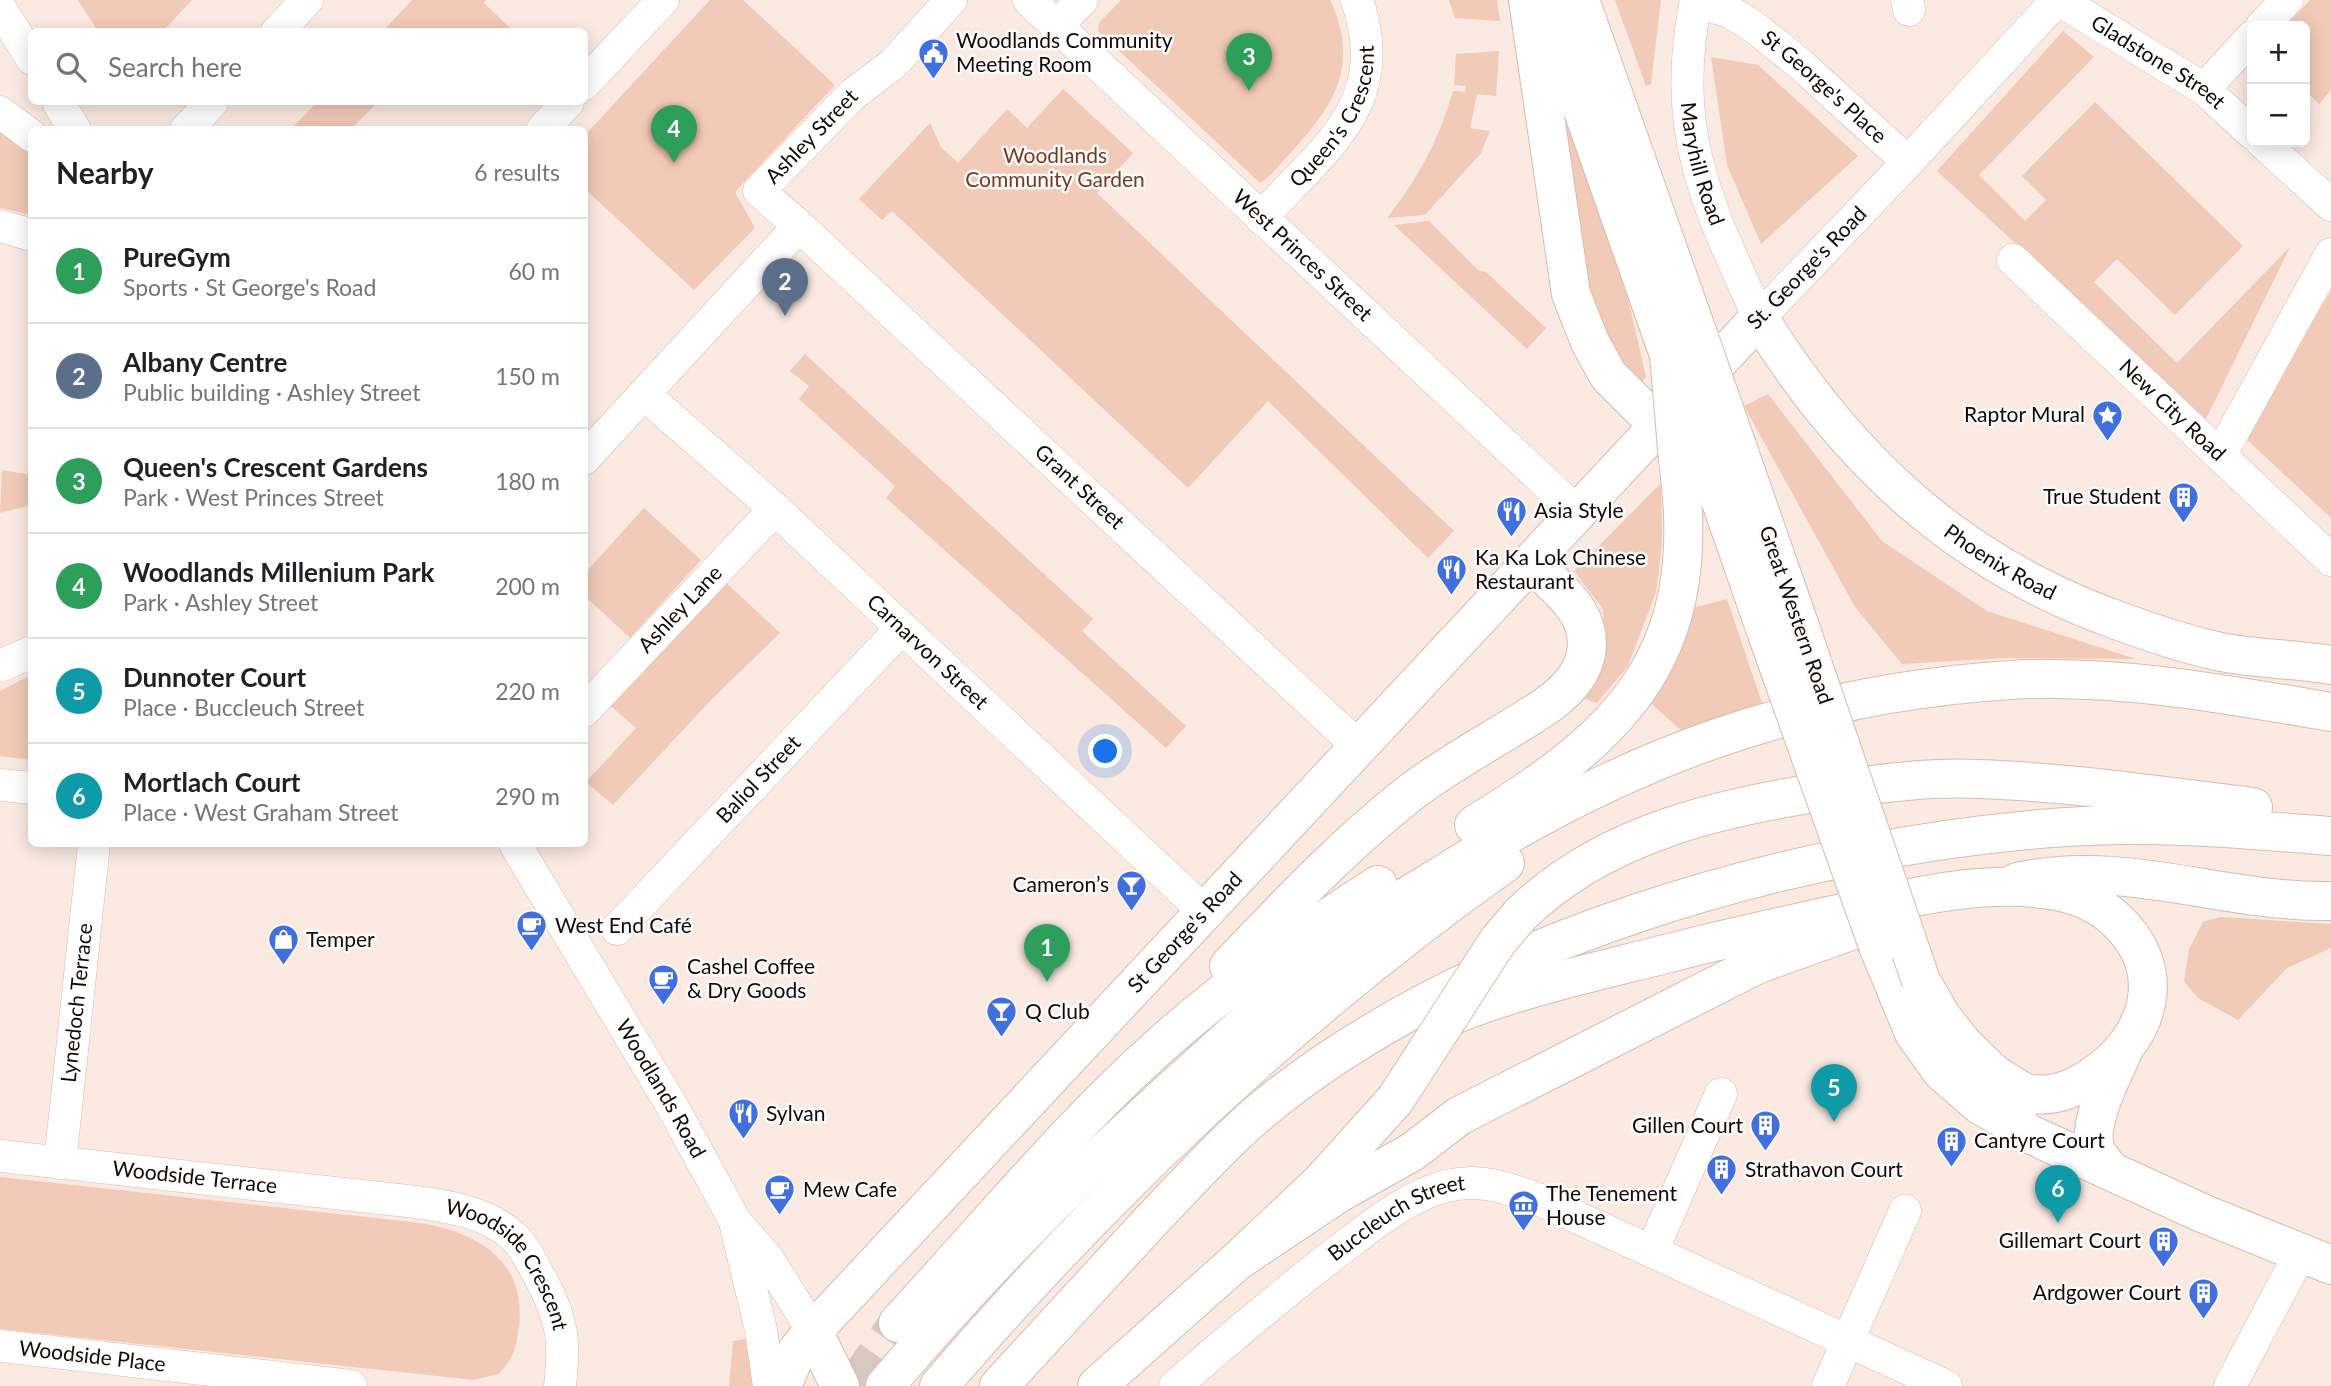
<!DOCTYPE html>
<html lang="en">
<head>
<meta charset="utf-8">
<style>
	:root { --surface:#fff; --page:#f6f6f6; --text:#202124; --muted:#757577; --line:#e0e0e0; --accent:#db2777 }
	body { margin:0; font-family:Lato,sans-serif; background:var(--page); color:var(--text) }
	.controls { position:absolute; right:21px; top:21px; display:grid; overflow:hidden; border-radius:10px; box-shadow:0 4px 18px #0003 }
	.controls button { width:63px; height:63px; display:grid; place-items:center; padding:0; border:0; border-bottom:2px solid var(--line); background:var(--surface); color:var(--text); font:35px sans-serif }
	.you { position:absolute; left:1106px; top:752px; width:24px; height:24px; margin:-18px; border:5px solid #fff; border-radius:50%; background:#1a73e8; box-shadow:0 0 0 10px #1a73e833 }
	.badge { display:grid; place-items:center; width:46px; height:46px; border-radius:50%; background:var(--accent); color:#fff; font-size:23px; font-weight:700 }
	.pin { position:absolute; translate:-50% -58px; filter:drop-shadow(0 2px 4px #0008) }
	.pin::after { content:''; position:absolute; top:37px; width:24px; height:21px; background:inherit; clip-path:polygon(0 0,100% 0,50% 100%) }
	.list { margin:0; padding:0; list-style:none }
	h2 { display:flex; justify-content:space-between; align-items:center; height:91px; margin:0; padding:0 28px; font-size:30px }
	h2 small { font-size:23px; font-weight:400; color:var(--muted) }
	.list li { display:grid; grid-template-columns:46px 1fr auto; gap:21px; align-items:center; box-sizing:border-box; height:105px; padding:0 28px; border-top:2px solid var(--line) }
	.list b { display:block; font-size:26px; white-space:nowrap }
	.list p { margin:0; font-size:23px; white-space:nowrap; color:var(--muted) }
	.list em { font-size:23px; font-style:normal; color:var(--muted) }
	.icon { flex:none; width:38px; height:38px; fill:none; stroke:currentColor; stroke-width:2; stroke-linecap:round; stroke-linejoin:round }
	.map { position:relative; flex:none; width:2331px; height:1386px; overflow:hidden }
	.search { position:absolute; background:var(--surface); box-shadow:0 4px 18px #0003; left:28px; top:28px; width:560px; height:77px; display:flex; align-items:center; gap:18px; box-sizing:border-box; padding:0 24px; border-radius:10px; color:var(--muted); font-size:26px }
	.panel { position:absolute; background:var(--surface); box-shadow:0 4px 18px #0003; left:28px; top:126px; width:560px; height:721px; border-radius:10px }
	.map>svg:first-child { display:block }
</style>
</head>
<body>
<div class="map">
<svg width="2331" height="1386" viewBox="0 0 2331 1386">
	<rect width="100%" height="100%" fill="#fbeae2"/>
	<g fill="#f2cab8">
		<polygon points="78,0 192,0 162,32 98,31"/>
		<polygon points="412,0 486,0 484,3 511,29 383,31"/>
		<polygon points="710,0 743,0 835,85 735,192 755,228 694,290 585,189 585,135"/>
		<path d="M1121 0H1330C1359 62 1337 102 1295 148 1284 159 1273 175 1260 183L1098 31 1099 23Z"/>
		<polygon points="1449,0 1497,0 1500,21 1455,18"/>
		<polygon points="1615,0 1661,0 1651,84 1646,86"/>
		<polygon points="2310,0 2331,0 2331,90 2319,104 2305,90 2305,26 2286,26"/>
		<polygon points="2063,31 2094,57 1979,175 2025,221 2046,200 2022,176 2095,102 2243,246 2175,315 2117,259 2094,282 2177,363 2290,247 2206,419 1937,171"/>
		<path d="M1499 51 1496 96 1477 94 1470 128 1490 131 1481 153 1425 215 1387 218C1418 179 1439 140 1453 91L1465 92 1466 86 1454 85 1456 54Z"/>
		<polygon points="1711,57 1758,65 1858,156 1761,244 1727,165"/>
		<polygon points="1558,81 1628,298 1646,377 1634,390 1591,330"/>
		<polygon points="1063,89 1133,153 1097,193 1454,531 1428,558 1268,401 1188,488 892,211 882,220 859,199 930,123 941,147 958,163 1007,109 1027,128"/>
		<polygon points="317,102 378,102 351,129 291,129"/>
		<polygon points="0,125 31,147 31,215 0,208"/>
		<polygon points="1429,221 1479,271 1486,272 1546,328 1527,349 1394,225"/>
		<polygon points="2331,291 2331,518 2243,436"/>
		<polygon points="805,354 1093,619 1082,631 1186,726 1166,748 886,498 895,486 799,399 809,386 790,371"/>
		<polygon points="1768,394 1882,541 1987,611 2136,659 2006,658 1902,664 1855,607 1744,406"/>
		<polygon points="2,470 31,475 31,505 0,513"/>
		<polygon points="1661,483 1662,545 1656,592 1628,666 1597,703 1582,698 1606,651 1603,609 1574,571"/>
		<polygon points="644,508 701,560 630,638 585,596 585,573"/>
		<polygon points="721,578 780,633 713,698 613,805 586,782 636,728 606,702"/>
		<polygon points="1727,599 1762,703 1684,733 1645,698 1689,609"/>
		<polygon points="31,675 31,760 0,756 0,691"/>
		<polygon points="2221,917 2331,924 2331,948 2287,968 2238,1020 2198,998 2184,981 2189,949 2203,922"/>
		<path d="M0 1177 412 1222C471 1229 527 1257 519 1326 517 1345 513 1361 498 1374L474 1380 0 1329Z"/>
		<polygon points="753,1338 757,1386 729,1386 733,1341"/>
	</g>
	<g fill="none" stroke-linecap="round" stroke-linejoin="round">
		<polyline stroke="#d8c8c1" stroke-width="38" stroke-dasharray="38 19" stroke-linecap="butt" points="854,1386 898,1323"/>
		<defs>
			<g id="minor">
				<path id="s1" d="M1029 0 1577 512"/>
				<path id="s2" d="M1696 0C1670 132 1706 201 1759 318L1908 162 2057 0"/>
				<polyline points="1907,0 1909,10"/>
				<path id="s3" d="M2059 0 2204 89 2252 133"/>
				<path id="s4" d="M1696 2 1730 12 1753 26 1799 63 1908 162"/>
				<polyline points="0,8 32,59"/>
				<polyline points="1057,26 1082,0"/>
				<polyline points="2262,26 2287,0"/>
				<polyline points="277,32 307,0"/>
				<polyline points="584,84 663,0"/>
				<polyline points="2204,89 2252,37"/>
				<polyline points="58,102 75,130"/>
				<polyline points="0,112 32,136"/>
				<polyline points="186,130 212,102"/>
				<polyline points="542,130 568,102"/>
				<polyline points="2262,142 2331,205"/>
				<path id="s5" d="M1261 218C1323 149 1393 105 1357 0"/>
				<polyline points="0,226 32,235"/>
				<path id="s6" d="M799 226 1360 748"/>
				<path id="s7" d="M2013 260 2331 560"/>
				<path id="s8" d="M645 395 775 509 1205 912"/>
				<polyline points="2221,454 2331,254"/>
				<path id="s9" d="M584 459 799 226 759 191 852 95 893 64 951 0"/>
				<polyline points="0,666 32,652"/>
				<path id="s10" d="M584 711 775 509"/>
				<polyline points="0,785 32,788"/>
				<path id="s11" d="M515 844 672 1106 735 1221 768 1259 813 1331"/>
				<path id="s12" d="M617 929 902 628"/>
				<path id="s13" d="M0 1156 389 1199C433 1204 493 1208 522 1246 530 1257 536 1271 543 1283 563 1322 565 1343 560 1386"/>
				<path id="s14" d="M60 1163 94 844"/>
				<polyline points="736,1226 761,1330 769,1386"/>
				<polyline points="1652,1251 1721,1094"/>
				<path id="s15" d="M0 1346 351 1386"/>
				<path id="s16" d="M1175 1386C1228 1340 1281 1295 1337 1252 1369 1228 1407 1196 1446 1186 1479 1178 1505 1187 1535 1198L1946 1386"/>
				<polyline points="1828,1386 1905,1211"/>
				<polyline points="2230,1386 2301,1252"/>
			</g>
			<g id="major">
				<polyline points="1528,0 1571,294 1590,342 1608,375 1658,425"/>
				<polyline points="1544,0 1669,355"/>
				<polyline points="1580,0 1700,340"/>
				<polyline points="1737,446 1799,624"/>
				<polyline points="1706,459 1766,631"/>
				<path d="M2017 882C2123 858 2225 903 2331 901"/>
				<polyline points="1878,946 1914,1033 1942,1072 1980,1105 2032,1135 2202,1213 2331,1265"/>
				<polyline points="1921,981 1942,1017 1963,1044 2022,1101"/>
				<polyline points="813,1331 840,1386"/>
				<path id="s17" d="M782 1386 797 1351 813 1331 1759 318C1848 461 1959 564 2119 621 2152 633 2187 645 2221 652 2257 659 2295 659 2331 665"/>
				<polyline points="1097,1386 1236,1262 1339,1193 1412,1152 1459,1116 1756,965 1895,915"/>
			</g>
			<g id="highway">
				<path d="M1474 825C1629 731 1705 651 1678 460"/>
				<path d="M1520 915C1603 833 1724 806 1835 790 1883 783 1930 777 1978 779 2070 782 2162 796 2253 807"/>
				<path d="M1229 966C1286 906 1344 845 1410 793 1440 770 1475 750 1508 730 1535 713 1571 695 1583 664 1600 619 1560 590 1531 563"/>
				<path d="M1448 1017C1522 987 1600 971 1677 951 1732 937 1787 925 1842 913 1892 902 1943 889 1994 887 2035 886 2082 889 2114 918 2168 966 2153 1031 2100 1071 2080 1086 2059 1097 2032 1094 2021 1093 2009 1083 1999 1077"/>
				<path d="M2108 1168C2104 1162 2097 1155 2095 1148 2088 1123 2110 1079 2121 1056"/>
				<polyline points="1236,1262 1321,1182 1395,1100"/>
				<path d="M898 1323C987 1227 1074 1120 1172 1035 1236 979 1307 931 1378 885"/>
				<path d="M885 1386C984 1269 1091 1161 1206 1059 1254 1016 1302 971 1354 932 1383 910 1416 891 1447 872 1623 759 1800 693 2011 680 2118 674 2225 694 2331 712"/>
				<path d="M939 1386C1106 1191 1295 1012 1505 863"/>
				<path d="M999 1386C1048 1332 1098 1278 1148 1224 1183 1188 1217 1149 1255 1116 1460 942 1800 845 2066 827 2154 821 2243 829 2331 836"/>
			</g>
		</defs>
		<use href="#minor" stroke="#d7bcaf" stroke-width="33"/>
		<use href="#major" stroke="#d7bcaf" stroke-width="40"/>
		<use href="#highway" stroke="#d7bcaf" stroke-width="40"/>
		<use href="#minor" stroke="#fff" stroke-width="32"/>
		<use href="#major" stroke="#fff" stroke-width="38"/>
		<use href="#highway" stroke="#fff" stroke-width="38"/>
		<defs>
			<g id="major-bridge">
				<polyline points="1700,340 1737,446"/>
				<polyline points="1677,378 1706,459"/>
				<polyline points="1799,624 1921,981"/>
				<polyline points="1766,631 1878,946"/>
			</g>
			<g id="highway-bridge">
				<polyline points="1669,355 1678,460"/>
				<polyline points="1395,1100 1498,941 1520,915"/>
			</g>
		</defs>
		<use href="#major-bridge" stroke="#d7bcaf" stroke-width="40" stroke-linecap="butt"/>
		<use href="#highway-bridge" stroke="#d7bcaf" stroke-width="40" stroke-linecap="butt"/>
		<use href="#major-bridge" stroke="#fff" stroke-width="38"/>
		<use href="#highway-bridge" stroke="#fff" stroke-width="38"/>
	</g>
	<defs>
		<symbol id="civic-pin" viewBox="-11 -11 22 30"><path d="M0 17L-7.5 6A9.5 9.5 0 1 1 7.5 6Z" fill="#416fe0" stroke="#fbfbfb"/><path d="M-.6-6.5H3V-4.5H.6V-3L4-1V1h2V6H-6V1h2V-1L-.6-3ZM-1.2 2.5V6h2.4V2.5Z" fill="#fff"/></symbol>
		<symbol id="sight-pin" viewBox="-11 -11 22 30"><path d="M0 17L-7.5 6A9.5 9.5 0 1 1 7.5 6Z" fill="#416fe0" stroke="#fbfbfb"/><path d="M0-6L1.8-2.2L6-1.7L2.9 1.2L3.7 5.4L0 3.3L-3.7 5.4L-2.9 1.2L-6-1.7L-1.8-2.2Z" fill="#fff"/></symbol>
		<symbol id="building-pin" viewBox="-11 -11 22 30"><path d="M0 17L-7.5 6A9.5 9.5 0 1 1 7.5 6Z" fill="#416fe0" stroke="#fbfbfb"/><path d="M-4-6H4V6H1V3H-1V6H-4ZM-2.5-4.3h1.7v1.8h-1.7ZM.8-4.3h1.7v1.8H.8ZM-2.5-1h1.7V.8h-1.7ZM.8-1h1.7V.8H.8Z" fill="#fff"/></symbol>
		<symbol id="restaurant-pin" viewBox="-11 -11 22 30"><path d="M0 17L-7.5 6A9.5 9.5 0 1 1 7.5 6Z" fill="#416fe0" stroke="#fbfbfb"/><path d="M-5-6h1v4h1v-4h1v4h1v-4h1v5L-1.5 .5V6h-2V.5L-5-1ZM5-6V6H3V1.5H1.5Q1.5-4 5-6Z" fill="#fff"/></symbol>
		<symbol id="bar-pin" viewBox="-11 -11 22 30"><path d="M0 17L-7.5 6A9.5 9.5 0 1 1 7.5 6Z" fill="#416fe0" stroke="#fbfbfb"/><path d="M-6-5H6L.8 .8V4.5H3.5V6h-7V4.5H-.8V.8Z" fill="#fff"/></symbol>
		<symbol id="cafe-pin" viewBox="-11 -11 22 30"><path d="M0 17L-7.5 6A9.5 9.5 0 1 1 7.5 6Z" fill="#416fe0" stroke="#fbfbfb"/><path d="M-5.5-4.5H6V0H3Q3 3.5 0 3.5H-2.5Q-5.5 3.5-5.5 0ZM3-3.2v2h1.7v-2ZM-6 4.5H4V6H-6Z" fill="#fff"/></symbol>
		<symbol id="shop-pin" viewBox="-11 -11 22 30"><path d="M0 17L-7.5 6A9.5 9.5 0 1 1 7.5 6Z" fill="#416fe0" stroke="#fbfbfb"/><path d="M-5-2.5h2.3a2.7 3.5 0 0 1 5.4 0H5L5.5 6h-11ZM-1.5-2.5h3a1.5 2.3 0 0 0-3 0Z" fill="#fff"/></symbol>
		<symbol id="museum-pin" viewBox="-11 -11 22 30"><path d="M0 17L-7.5 6A9.5 9.5 0 1 1 7.5 6Z" fill="#416fe0" stroke="#fbfbfb"/><path d="M0-6L6-3V-2H-6V-3ZM-5-1h2V3h-2ZM-1-1h2V3h-2ZM3-1h2V3H3ZM-6 4H6V6H-6Z" fill="#fff"/></symbol>
	</defs>
	<g fill-rule="evenodd">
		<use href="#civic-pin" x="916" y="36" width="35" height="47"/>
		<use href="#sight-pin" x="2090" y="398" width="35" height="47"/>
		<use href="#building-pin" x="2166" y="480" width="35" height="47"/>
		<use href="#restaurant-pin" x="1494" y="494" width="35" height="47"/>
		<use href="#restaurant-pin" x="1434" y="552" width="35" height="47"/>
		<use href="#bar-pin" x="1114" y="868" width="35" height="47"/>
		<use href="#cafe-pin" x="514" y="908" width="35" height="47"/>
		<use href="#shop-pin" x="266" y="922" width="35" height="47"/>
		<use href="#cafe-pin" x="646" y="962" width="35" height="47"/>
		<use href="#bar-pin" x="984" y="994" width="35" height="47"/>
		<use href="#restaurant-pin" x="726" y="1096" width="35" height="47"/>
		<use href="#building-pin" x="1748" y="1108" width="35" height="47"/>
		<use href="#building-pin" x="1934" y="1124" width="35" height="47"/>
		<use href="#building-pin" x="1704" y="1152" width="35" height="47"/>
		<use href="#cafe-pin" x="762" y="1172" width="35" height="47"/>
		<use href="#museum-pin" x="1506" y="1188" width="35" height="47"/>
		<use href="#building-pin" x="2146" y="1224" width="35" height="47"/>
		<use href="#building-pin" x="2186" y="1276" width="35" height="47"/>
	</g>
	<g text-anchor="middle" stroke-width="5" stroke-linejoin="round" paint-order="stroke">
		<g font-size="21" fill="#120906" stroke="#fbfbfb" text-anchor="start">
			<text x="956" y="48">Woodlands Community<tspan x="956" dy="24">Meeting Room</tspan></text>
			<text x="2085" y="422" text-anchor="end">Raptor Mural</text>
			<text x="2161" y="504" text-anchor="end">True Student</text>
			<text x="1534" y="518">Asia Style</text>
			<text x="1475" y="565">Ka Ka Lok Chinese<tspan x="1475" dy="24">Restaurant</tspan></text>
			<text x="1109" y="892" text-anchor="end">Cameron’s</text>
			<text x="555" y="933">West End Café</text>
			<text x="306" y="947">Temper</text>
			<text x="687" y="974">Cashel Coffee<tspan x="687" dy="24">&amp; Dry Goods</tspan></text>
			<text x="1025" y="1019">Q Club</text>
			<text x="766" y="1121">Sylvan</text>
			<text x="1743" y="1133" text-anchor="end">Gillen Court</text>
			<text x="1974" y="1148">Cantyre Court</text>
			<text x="1745" y="1177">Strathavon Court</text>
			<text x="803" y="1197">Mew Cafe</text>
			<text x="1546" y="1201">The Tenement<tspan x="1546" dy="24">House</tspan></text>
			<text x="2141" y="1248" text-anchor="end">Gillemart Court</text>
			<text x="2181" y="1300" text-anchor="end">Ardgower Court</text>
		</g>
		<g font-size="21" fill="#120906" stroke="#fbfbfb">
			<text dy="7" stroke="none"><textPath href="#s3" startOffset="117">Gladstone Street</textPath></text>
			<text dy="7" stroke="none"><textPath href="#s4" startOffset="156">St George's Place</textPath></text>
			<text dy="7" stroke="none"><textPath href="#s5" startOffset="128">Queen's Crescent</textPath></text>
			<text dy="7" stroke="none"><textPath href="#s9" startOffset="446">Ashley Street</textPath></text>
			<text dy="7" stroke="none"><textPath href="#s2" startOffset="166">Maryhill Road</textPath></text>
			<text dy="7" stroke="none"><textPath href="#s1" startOffset="374">West Princes Street</textPath></text>
			<text transform="translate(1807 268) rotate(-46)" y="7">St. George's Road</text>
			<text dy="7" stroke="none"><textPath href="#s7" startOffset="219">New City Road</textPath></text>
			<text dy="7" stroke="none"><textPath href="#s6" startOffset="383">Grant Street</textPath></text>
			<text dy="7" stroke="none"><textPath href="#s17" startOffset="1797">Phoenix Road</textPath></text>
			<text dy="7" stroke="none"><textPath href="#s10" startOffset="140">Ashley Lane</textPath></text>
			<text transform="translate(1796 615) rotate(71)" y="7">Great Western Road</text>
			<text dy="7" stroke="none"><textPath href="#s8" startOffset="382">Carnarvon Street</textPath></text>
			<text dy="7" stroke="none"><textPath href="#s12" startOffset="206">Baliol Street</textPath></text>
			<text dy="7" stroke="none"><textPath href="#s17" startOffset="609">St George's Road</textPath></text>
			<text dy="7" stroke="none"><textPath href="#s14" startOffset="161">Lynedoch Terrace</textPath></text>
			<text dy="7" stroke="none"><textPath href="#s11" startOffset="285">Woodlands Road</textPath></text>
			<text dy="7" stroke="none"><textPath href="#s13" startOffset="196">Woodside Terrace</textPath></text>
			<text dy="7" stroke="none"><textPath href="#s16" startOffset="280">Buccleuch Street</textPath></text>
			<text dy="7" stroke="none"><textPath href="#s13" startOffset="539">Woodside Crescent</textPath></text>
			<text dy="7" stroke="none"><textPath href="#s15" startOffset="93">Woodside Place</textPath></text>
		</g>
		<g font-size="21" fill="#743c20" stroke="#fbfbfb">
			<text x="1055" y="163">Woodlands<tspan x="1055" dy="24">Community Garden</tspan></text>
		</g>
	</g>
</svg>
<div class="controls">
<button>+</button>
<button>−</button>
</div>
<div class="you"></div>
<div class="pin badge" style="left:1047px;top:982px;background:#2e9e5b">1</div>
<div class="pin badge" style="left:785px;top:316px;background:#5c6f8a">2</div>
<div class="pin badge" style="left:1249px;top:91px;background:#2e9e5b">3</div>
<div class="pin badge" style="left:674px;top:163px;background:#2e9e5b">4</div>
<div class="pin badge" style="left:1834px;top:1122px;background:#0f9aa8">5</div>
<div class="pin badge" style="left:2058px;top:1223px;background:#0f9aa8">6</div>
<div class="search"><svg class="icon" aria-label="search" viewBox="0 0 24 24"><circle cx="10" cy="10" r="6"/><path d="M15 15l6 6"/></svg>Search here</div>
<section class="panel">
<h2>Nearby<small>6 results</small></h2>
<ul class="list">
<li><span class="badge" style="background:#2e9e5b">1</span><div><b>PureGym</b><p>Sports · St George's Road</p></div><em>60 m</em></li>
<li><span class="badge" style="background:#5c6f8a">2</span><div><b>Albany Centre</b><p>Public building · Ashley Street</p></div><em>150 m</em></li>
<li><span class="badge" style="background:#2e9e5b">3</span><div><b>Queen's Crescent Gardens</b><p>Park · West Princes Street</p></div><em>180 m</em></li>
<li><span class="badge" style="background:#2e9e5b">4</span><div><b>Woodlands Millenium Park</b><p>Park · Ashley Street</p></div><em>200 m</em></li>
<li><span class="badge" style="background:#0f9aa8">5</span><div><b>Dunnoter Court</b><p>Place · Buccleuch Street</p></div><em>220 m</em></li>
<li><span class="badge" style="background:#0f9aa8">6</span><div><b>Mortlach Court</b><p>Place · West Graham Street</p></div><em>290 m</em></li>
</ul>
</section>
</div>
</body>
</html>
